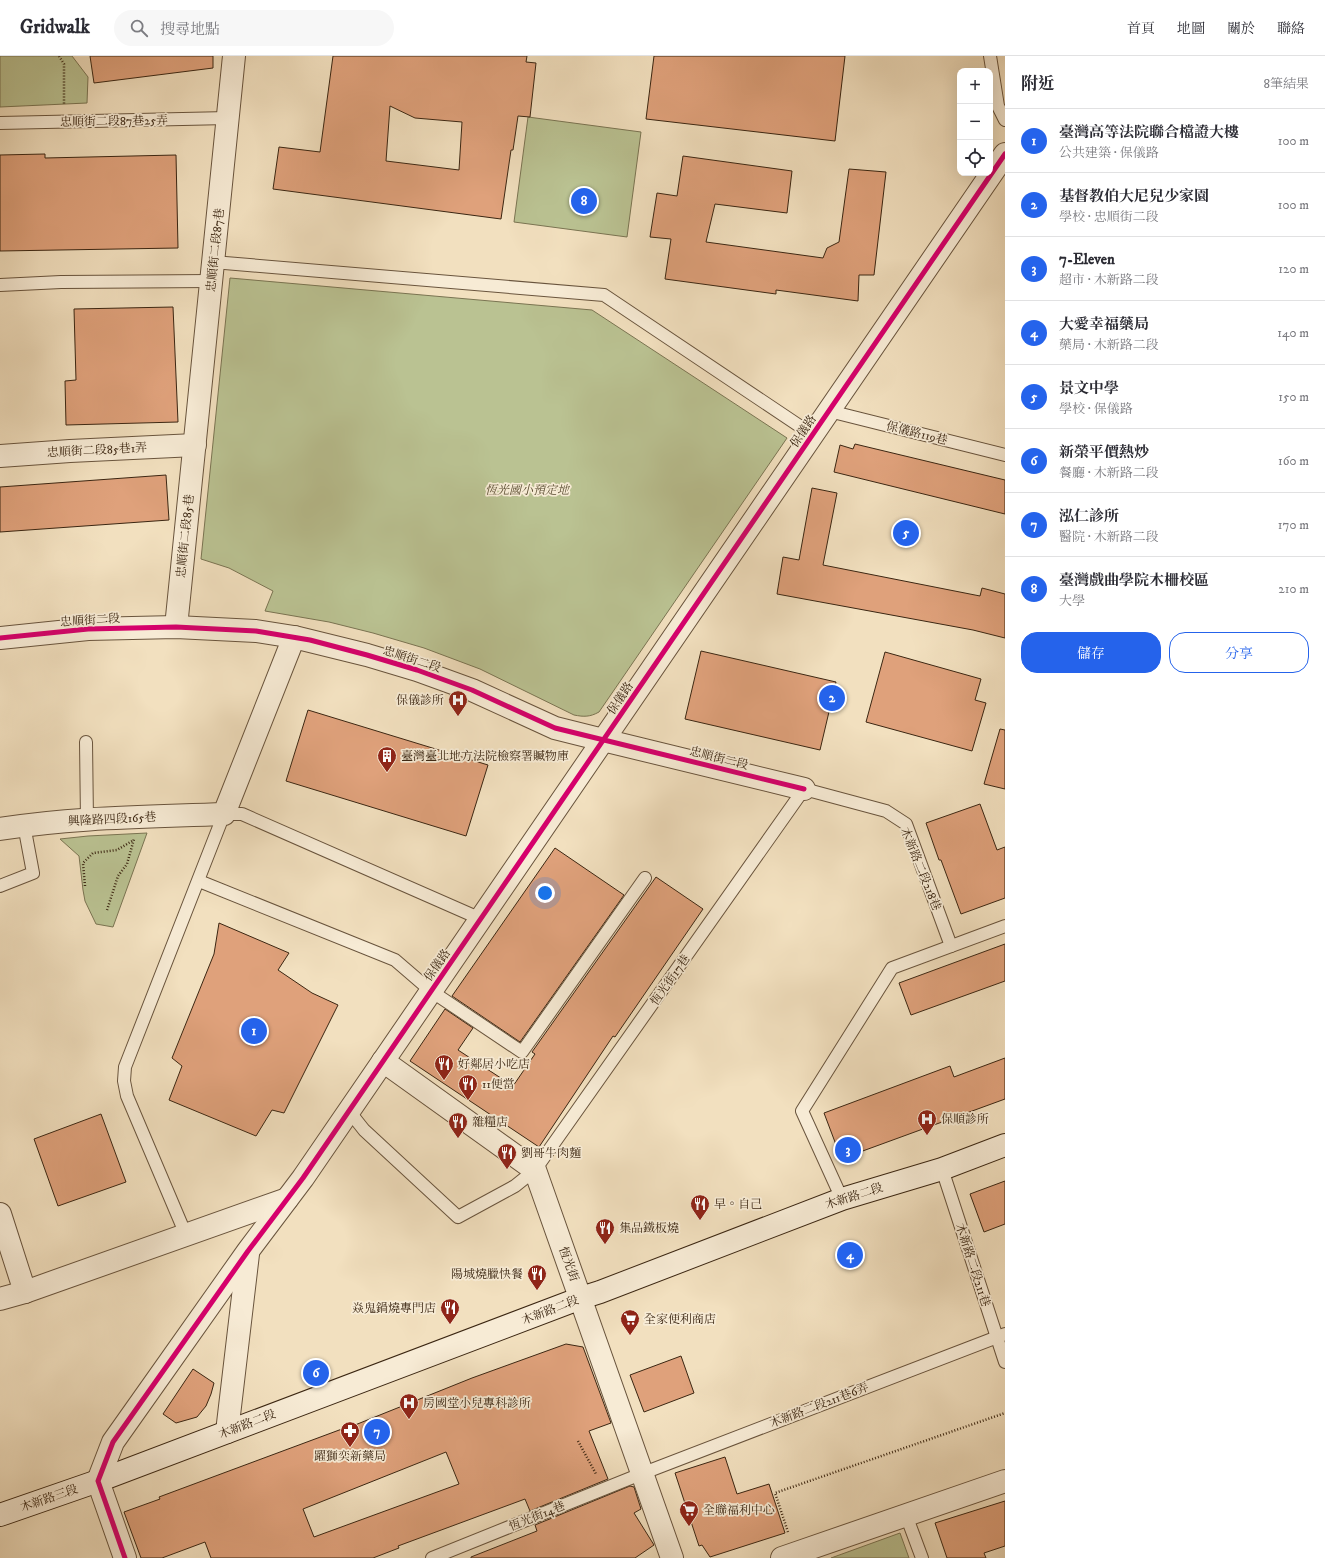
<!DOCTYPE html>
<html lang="zh-TW">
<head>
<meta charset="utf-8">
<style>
	:root { --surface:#fff; --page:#f7f7f7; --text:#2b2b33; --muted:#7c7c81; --line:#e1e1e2; --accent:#2563eb }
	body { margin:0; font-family:"IM FELL DW Pica","Noto Serif TC",serif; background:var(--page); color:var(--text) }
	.controls { position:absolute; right:12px; top:12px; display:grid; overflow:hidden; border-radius:8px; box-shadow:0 4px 16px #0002 }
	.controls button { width:36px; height:36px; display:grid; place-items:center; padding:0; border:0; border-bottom:1px solid var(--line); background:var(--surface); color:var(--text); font:20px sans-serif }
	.you { position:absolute; left:545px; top:837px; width:14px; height:14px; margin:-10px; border:3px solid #fff; border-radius:50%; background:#1a73e8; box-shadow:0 0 0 6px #1a73e833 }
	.badge { display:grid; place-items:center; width:26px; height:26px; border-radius:50%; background:var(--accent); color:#fff; font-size:13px; font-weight:700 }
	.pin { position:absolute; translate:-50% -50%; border:2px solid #fff; box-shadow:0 1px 4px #0006 }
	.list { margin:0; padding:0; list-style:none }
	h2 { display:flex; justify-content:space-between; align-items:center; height:52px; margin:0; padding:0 16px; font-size:17px }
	h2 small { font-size:13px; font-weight:400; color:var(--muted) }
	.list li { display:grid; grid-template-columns:26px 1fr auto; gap:12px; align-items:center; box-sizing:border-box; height:64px; padding:0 16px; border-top:1px solid var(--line) }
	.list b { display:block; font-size:15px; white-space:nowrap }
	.list p { margin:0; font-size:13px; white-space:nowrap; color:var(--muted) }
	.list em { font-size:13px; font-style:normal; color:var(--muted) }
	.actions { display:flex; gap:8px; padding:12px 16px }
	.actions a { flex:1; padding:9px 0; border:1px solid var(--accent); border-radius:16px; text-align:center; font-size:14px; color:var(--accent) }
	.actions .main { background:var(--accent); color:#fff }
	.icon { flex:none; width:22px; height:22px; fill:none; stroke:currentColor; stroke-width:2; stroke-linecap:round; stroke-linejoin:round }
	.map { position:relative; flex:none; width:1005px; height:1502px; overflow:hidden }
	header { display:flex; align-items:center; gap:24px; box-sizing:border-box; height:56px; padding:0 20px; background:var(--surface); border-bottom:1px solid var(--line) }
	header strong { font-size:19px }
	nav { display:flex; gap:22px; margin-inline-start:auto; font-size:14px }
	.search { width:280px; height:36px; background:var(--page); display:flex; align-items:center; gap:10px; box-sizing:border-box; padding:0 14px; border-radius:22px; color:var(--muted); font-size:15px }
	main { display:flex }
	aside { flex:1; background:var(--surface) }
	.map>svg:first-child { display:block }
</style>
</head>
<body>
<header>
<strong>Gridwalk</strong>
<div class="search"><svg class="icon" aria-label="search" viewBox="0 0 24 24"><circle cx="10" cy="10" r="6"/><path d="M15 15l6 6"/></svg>搜尋地點</div>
<nav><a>首頁</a><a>地圖</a><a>關於</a><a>聯絡</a></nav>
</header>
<main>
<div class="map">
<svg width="1005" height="1502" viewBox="0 0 1005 1502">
	<rect width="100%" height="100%" fill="#f2e0bf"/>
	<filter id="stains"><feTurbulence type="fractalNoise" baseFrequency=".005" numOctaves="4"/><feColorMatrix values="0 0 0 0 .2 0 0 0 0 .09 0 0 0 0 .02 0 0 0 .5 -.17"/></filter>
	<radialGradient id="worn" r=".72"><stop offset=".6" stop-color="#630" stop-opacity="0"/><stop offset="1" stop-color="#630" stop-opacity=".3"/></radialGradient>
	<g fill="#bac292" stroke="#7a7452">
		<polygon points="0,0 72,0 88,21 87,47 0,51"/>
		<polygon points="528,61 641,76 627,181 514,166"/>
		<path d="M230 222 592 254 787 382 599 656C590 661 584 661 574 659L480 613 424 592 373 577 329 566 265 555 273 535 229 512 201 503Z"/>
		<polygon points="147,777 113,871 96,868 85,845 83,834 79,800 60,783 88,780"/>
		<polygon points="900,1477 909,1502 831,1502"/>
	</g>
	<g fill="#dfa17b" stroke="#3b2612" fill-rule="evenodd">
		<polygon points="90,0 213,0 213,12 94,27"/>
		<path d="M333 0H527L526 6 536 7 530 61 518 60 513 94H511L501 163 273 133 279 91 320 96ZM390 50 415 62 462 66 459 114 386 105Z"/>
		<polygon points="654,0 845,0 835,85 646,63"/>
		<polygon points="45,98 45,102 176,99 178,192 0,195 0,99"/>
		<polygon points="683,100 792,115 787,157 715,148 706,186 823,202 827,192 839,186 849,113 886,116 874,219 859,219 858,245 776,234 776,238 665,223 671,183 650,181 657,137 677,140"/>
		<polygon points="173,251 178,366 66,369 65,325 76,324 74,253"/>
		<polygon points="855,388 1005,424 1005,458 834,416 840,389 853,393"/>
		<polygon points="166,419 169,464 0,476 0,431"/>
		<polygon points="812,432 837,437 823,509 980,540 982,532 1005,538 1005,582 973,574 777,538 783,501 799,504"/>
		<polygon points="701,595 836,626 820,694 685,663"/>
		<polygon points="885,596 981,623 975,644 986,647 972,695 866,666"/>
		<polygon points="308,654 488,709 466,780 286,725"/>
		<polygon points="1000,673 1005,674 1005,733 984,728"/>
		<polygon points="980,748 997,794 1005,791 1005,842 961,858 941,804 939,804 926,767"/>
		<polygon points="555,792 624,839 520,986 452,940"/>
		<polygon points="656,821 703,853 615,981 613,980 539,1091 410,1005 445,953 473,972 458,994 513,1030 535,998 532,996"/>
		<polygon points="219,867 289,897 278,914 312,937 338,949 284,1057 272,1054 256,1080 169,1044 182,1010 172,1002 214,898"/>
		<polygon points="1005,888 1005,925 911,959 899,927"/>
		<polygon points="1005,1002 1005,1043 849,1100 838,1094 824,1057 950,1010 954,1021"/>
		<polygon points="101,1058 126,1126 58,1150 34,1083"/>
		<polygon points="1005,1125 1005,1168 984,1176 970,1138"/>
		<path d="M566 1288 583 1291 611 1367 589 1375 608 1423 530 1455 525 1443 398 1490 399 1492 373 1502H211L205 1486 162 1502H141L124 1456 160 1443 159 1441 350 1370V1371L472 1322ZM446 1396 459 1428 314 1481 303 1453Z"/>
		<polygon points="681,1300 694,1337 644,1356 630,1319"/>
		<polygon points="193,1313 214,1327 211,1338 206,1350 197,1361 176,1367 163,1358"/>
		<polygon points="725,1401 737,1438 769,1428 785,1477 710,1501 702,1489 699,1490 675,1417"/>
		<polygon points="630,1430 634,1431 641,1453 634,1457 654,1489 635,1502 471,1502 471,1501 537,1475 535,1469"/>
		<polygon points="1005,1445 1005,1490 984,1497 986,1502 947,1502 935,1467"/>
	</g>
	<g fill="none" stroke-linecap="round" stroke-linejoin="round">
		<defs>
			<g id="service">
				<polyline points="990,0 998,50 1005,64"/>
				<polyline points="0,67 228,62"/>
				<polyline points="213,206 604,239 813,379"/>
				<polyline points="0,229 61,226 212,225"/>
				<polyline points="829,355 1005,399"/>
				<polyline points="86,686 87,764"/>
				<polyline points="199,825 395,904 431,935 522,996 645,822"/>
				<polyline points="0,830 33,817 24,769"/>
				<polyline points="349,1055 364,1074 458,1161 515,1130 535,1114 804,733 886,755 906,768 951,890"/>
				<polyline points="942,1113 1005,1306"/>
				<polyline points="842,1143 802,1055 892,912 1005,870"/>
				<polyline points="186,1179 127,1040 124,1025 125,1011 224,758 242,758 481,863"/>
				<polyline points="906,1459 922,1502"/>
				<polyline points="432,1502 641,1418 1005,1278"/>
			</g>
			<g id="minor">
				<polyline points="0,400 70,395 195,389"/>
				<polyline points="176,571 234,0"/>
				<polyline points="603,684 804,733"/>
				<path d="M0 773C74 761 150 761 224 758L294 581"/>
				<polyline points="383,1005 535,1114 672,1502"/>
				<polyline points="0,1158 25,1236"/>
				<polyline points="0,1243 25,1236 287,1143"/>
				<polyline points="98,1425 125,1502"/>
				<polyline points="782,1502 1005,1425"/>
			</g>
			<g id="tertiary">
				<polyline points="0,582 88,573 176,571 256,575 294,581 367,599 417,614 472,634 555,672 603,684"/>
				<polyline points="227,1376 248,1198"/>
				<polyline points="98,1425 113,1386 248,1195 303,1122 1005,98"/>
			</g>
			<polyline id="secondary" points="0,1459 98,1425 581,1242 600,1236 842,1143 942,1113 1005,1089"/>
		</defs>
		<use href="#service" stroke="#69543d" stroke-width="14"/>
		<use href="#minor" stroke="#69543d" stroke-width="24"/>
		<use href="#tertiary" stroke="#69543d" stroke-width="24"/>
		<use href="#secondary" stroke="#3b2612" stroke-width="24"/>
		<g stroke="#3b2612" stroke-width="2.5" stroke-dasharray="1 2" stroke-linecap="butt">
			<polyline points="59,0 64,8 64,48"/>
			<polyline points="85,830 83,807 93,797 117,794 132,785"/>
			<polyline points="107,854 118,820 127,808 134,783"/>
			<polyline points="578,1385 596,1418"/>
			<polyline points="788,1476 775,1437 1005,1357"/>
		</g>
		<use href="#service" stroke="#f7ebd5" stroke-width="12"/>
		<use href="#minor" stroke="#f7ebd5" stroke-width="22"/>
		<use href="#tertiary" stroke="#f7ebd5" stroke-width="22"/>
		<use href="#secondary" stroke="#f7ebd5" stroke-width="22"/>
		<defs>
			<g id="cycleway">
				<polyline points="0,582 88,573 176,571 256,575 310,584 367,599 417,614 472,634 555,672 804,733"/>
				<polyline points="125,1502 98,1425 113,1386 248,1195 303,1122 1005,98"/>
			</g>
		</defs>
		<use href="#cycleway" stroke="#f7ebd5" stroke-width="8"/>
		<use href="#cycleway" stroke="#d6006c" stroke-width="5"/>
	</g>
	<defs>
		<symbol id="hospital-pin" viewBox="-11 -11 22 30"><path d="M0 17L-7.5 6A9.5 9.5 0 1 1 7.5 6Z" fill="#8f2418" stroke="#f7ebd5"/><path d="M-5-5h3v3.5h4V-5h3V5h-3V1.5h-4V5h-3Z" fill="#fff"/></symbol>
		<symbol id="building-pin" viewBox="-11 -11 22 30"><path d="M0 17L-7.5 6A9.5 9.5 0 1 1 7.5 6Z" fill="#8f2418" stroke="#f7ebd5"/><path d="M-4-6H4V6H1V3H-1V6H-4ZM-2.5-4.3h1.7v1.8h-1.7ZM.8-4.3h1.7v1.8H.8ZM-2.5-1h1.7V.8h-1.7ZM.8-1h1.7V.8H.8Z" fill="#fff"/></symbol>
		<symbol id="restaurant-pin" viewBox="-11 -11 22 30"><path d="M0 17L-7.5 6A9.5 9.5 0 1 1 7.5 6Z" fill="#8f2418" stroke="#f7ebd5"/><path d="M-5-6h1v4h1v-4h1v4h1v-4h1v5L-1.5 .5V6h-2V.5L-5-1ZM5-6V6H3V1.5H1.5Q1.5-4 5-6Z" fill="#fff"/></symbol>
		<symbol id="supermarket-pin" viewBox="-11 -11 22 30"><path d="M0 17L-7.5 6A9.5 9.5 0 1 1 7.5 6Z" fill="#8f2418" stroke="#f7ebd5"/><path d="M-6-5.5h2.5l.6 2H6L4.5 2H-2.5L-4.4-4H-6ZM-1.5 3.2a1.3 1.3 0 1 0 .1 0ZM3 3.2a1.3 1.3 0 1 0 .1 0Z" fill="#fff"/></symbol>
		<symbol id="pharmacy-pin" viewBox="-11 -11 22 30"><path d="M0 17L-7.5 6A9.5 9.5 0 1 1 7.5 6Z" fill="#8f2418" stroke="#f7ebd5"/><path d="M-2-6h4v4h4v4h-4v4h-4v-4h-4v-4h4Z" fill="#fff"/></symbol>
	</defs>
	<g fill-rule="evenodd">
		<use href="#hospital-pin" x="447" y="633" width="22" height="30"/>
		<use href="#building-pin" x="376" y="689" width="22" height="30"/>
		<use href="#restaurant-pin" x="433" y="997" width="22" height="30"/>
		<use href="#restaurant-pin" x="457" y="1017" width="22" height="30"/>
		<use href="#hospital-pin" x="916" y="1052" width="22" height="30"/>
		<use href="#restaurant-pin" x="447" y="1055" width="22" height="30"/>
		<use href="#restaurant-pin" x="496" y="1086" width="22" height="30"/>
		<use href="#restaurant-pin" x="689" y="1137" width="22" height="30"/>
		<use href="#restaurant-pin" x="594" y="1161" width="22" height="30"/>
		<use href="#restaurant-pin" x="526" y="1207" width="22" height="30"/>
		<use href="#restaurant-pin" x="439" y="1241" width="22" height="30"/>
		<use href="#supermarket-pin" x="619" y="1252" width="22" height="30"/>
		<use href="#hospital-pin" x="398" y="1336" width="22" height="30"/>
		<use href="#pharmacy-pin" x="339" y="1364" width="22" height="30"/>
		<use href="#supermarket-pin" x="678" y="1443" width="22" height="30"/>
	</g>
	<g text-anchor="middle" stroke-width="3.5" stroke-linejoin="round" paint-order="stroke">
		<g font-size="12" fill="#3b2612" stroke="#f7ebd5">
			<text transform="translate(114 65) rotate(-1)" y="4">忠順街二段87巷25弄</text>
			<text transform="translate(215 194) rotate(-84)" y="4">忠順街二段87巷</text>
			<text transform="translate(803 375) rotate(-56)" y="4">保儀路</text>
			<text transform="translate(917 377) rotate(14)" y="4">保儀路119巷</text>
			<text transform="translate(97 394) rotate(-3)" y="4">忠順街二段85巷1弄</text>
			<text transform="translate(185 480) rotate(-84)" y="4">忠順街二段85巷</text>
			<text transform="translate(90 564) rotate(-4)" y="4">忠順街二段</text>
			<text transform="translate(412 603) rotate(18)" y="4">忠順街二段</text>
			<text transform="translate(620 642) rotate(-56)" y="4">保儀路</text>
			<text transform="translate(719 702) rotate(14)" y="4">忠順街二段</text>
			<text transform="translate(112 763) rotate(-3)" y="4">興隆路四段165巷</text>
			<text transform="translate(921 813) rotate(68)" y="4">木新路二段218巷</text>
			<text transform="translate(437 909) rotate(-55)" y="4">保儀路</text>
			<text transform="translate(670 924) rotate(-55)" y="4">恆光街17巷</text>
			<text transform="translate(854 1140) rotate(-18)" y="4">木新路二段</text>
			<text transform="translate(569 1208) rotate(70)" y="4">恆光街</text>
			<text transform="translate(973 1209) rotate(72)" y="4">木新路二段211巷</text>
			<text transform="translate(550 1254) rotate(-21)" y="4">木新路二段</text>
			<text transform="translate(819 1349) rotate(-21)" y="4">木新路二段211巷6弄</text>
			<text transform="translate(247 1368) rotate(-21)" y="4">木新路二段</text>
			<text transform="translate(49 1442) rotate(-19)" y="4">木新路三段</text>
			<text transform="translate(537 1460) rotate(-22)" y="4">恆光街14巷</text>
		</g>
		<g font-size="12" font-style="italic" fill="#5b4d32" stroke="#f7ebd5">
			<text x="527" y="438">恆光國小預定地</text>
		</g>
		<g font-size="12" fill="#3b2612" stroke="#f7ebd5" text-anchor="start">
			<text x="444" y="648" text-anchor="end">保儀診所</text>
			<text x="401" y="704">臺灣臺北地方法院檢察署贓物庫</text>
			<text x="458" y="1012">好鄰居小吃店</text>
			<text x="482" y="1032">11便當</text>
			<text x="941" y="1067">保順診所</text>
			<text x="472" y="1070">雜糧店</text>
			<text x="521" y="1101">劉哥牛肉麵</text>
			<text x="714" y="1152">早。自己</text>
			<text x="619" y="1176">集品鐵板燒</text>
			<text x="523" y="1222" text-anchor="end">陽城燒臘快餐</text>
			<text x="436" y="1256" text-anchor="end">焱鬼鍋燒專門店</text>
			<text x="644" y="1267">全家便利商店</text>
			<text x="423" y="1351">房國堂小兒專科診所</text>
			<text x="350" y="1404" text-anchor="middle">躍獅奕新藥局</text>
			<text x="703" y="1458">全聯福利中心</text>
		</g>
	</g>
	<rect width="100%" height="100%" filter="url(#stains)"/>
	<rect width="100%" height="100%" fill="url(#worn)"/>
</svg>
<div class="controls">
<button>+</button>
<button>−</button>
<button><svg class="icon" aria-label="locate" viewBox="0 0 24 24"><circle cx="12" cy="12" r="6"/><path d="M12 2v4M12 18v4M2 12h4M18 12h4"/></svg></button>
</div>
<div class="you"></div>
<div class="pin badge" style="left:254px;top:975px">1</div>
<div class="pin badge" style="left:832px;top:642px">2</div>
<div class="pin badge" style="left:848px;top:1094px">3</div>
<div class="pin badge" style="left:850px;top:1199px">4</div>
<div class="pin badge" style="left:906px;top:477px">5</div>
<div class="pin badge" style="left:316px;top:1317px">6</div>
<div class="pin badge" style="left:377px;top:1376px">7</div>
<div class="pin badge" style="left:584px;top:145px">8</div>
</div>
<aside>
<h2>附近<small>8筆結果</small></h2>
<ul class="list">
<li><span class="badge">1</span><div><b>臺灣高等法院聯合檔證大樓</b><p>公共建築 · 保儀路</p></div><em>100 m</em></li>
<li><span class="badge">2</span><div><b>基督教伯大尼兒少家園</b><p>學校 · 忠順街二段</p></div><em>100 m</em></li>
<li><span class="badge">3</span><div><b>7-Eleven</b><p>超市 · 木新路二段</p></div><em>120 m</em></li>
<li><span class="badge">4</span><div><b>大愛幸福藥局</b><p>藥局 · 木新路二段</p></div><em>140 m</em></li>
<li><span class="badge">5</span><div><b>景文中學</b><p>學校 · 保儀路</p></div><em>150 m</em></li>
<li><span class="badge">6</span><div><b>新榮平價熱炒</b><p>餐廳 · 木新路二段</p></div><em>160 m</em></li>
<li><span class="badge">7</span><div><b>泓仁診所</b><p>醫院 · 木新路二段</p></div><em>170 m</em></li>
<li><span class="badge">8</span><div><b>臺灣戲曲學院木柵校區</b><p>大學</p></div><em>210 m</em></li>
</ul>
<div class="actions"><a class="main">儲存</a><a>分享</a></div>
</aside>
</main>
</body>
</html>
